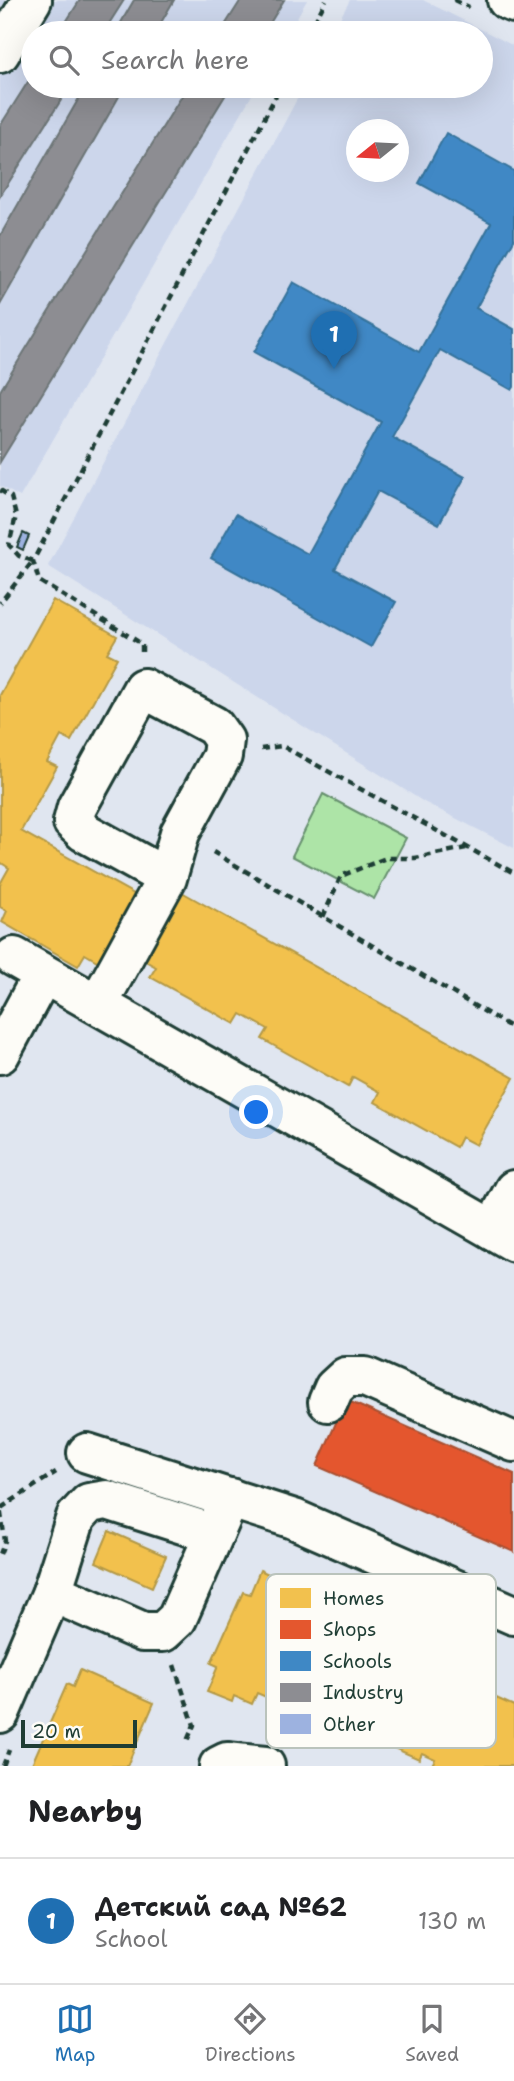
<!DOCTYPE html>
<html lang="en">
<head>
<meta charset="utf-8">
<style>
	:root { --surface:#fff; --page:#f6f6f6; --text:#202124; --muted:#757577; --line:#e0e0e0; --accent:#1f6fb2 }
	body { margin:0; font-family:"Shantell Sans",sans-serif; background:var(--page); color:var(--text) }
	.compass { position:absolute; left:346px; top:119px; width:63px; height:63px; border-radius:50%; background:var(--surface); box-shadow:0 7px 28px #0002; rotate:252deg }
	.scale { position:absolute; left:21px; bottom:18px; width:116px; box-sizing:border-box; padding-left:7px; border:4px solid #1f3d34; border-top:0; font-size:19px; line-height:24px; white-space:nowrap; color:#1f3d34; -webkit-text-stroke:5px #fdfcf7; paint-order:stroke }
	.you { position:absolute; left:257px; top:1113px; width:24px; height:24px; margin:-18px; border:5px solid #fff; border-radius:50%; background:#1a73e8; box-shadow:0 0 0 10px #1a73e833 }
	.badge { display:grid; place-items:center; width:46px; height:46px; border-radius:50%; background:var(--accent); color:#fff; font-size:23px; font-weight:700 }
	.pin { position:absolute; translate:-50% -58px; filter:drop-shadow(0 2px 4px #0008) }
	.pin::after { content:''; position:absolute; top:37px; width:24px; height:21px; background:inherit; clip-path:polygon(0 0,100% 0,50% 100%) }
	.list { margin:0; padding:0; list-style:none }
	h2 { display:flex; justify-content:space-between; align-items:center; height:91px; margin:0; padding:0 28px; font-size:30px }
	h2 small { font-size:23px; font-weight:400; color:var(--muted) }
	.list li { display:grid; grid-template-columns:46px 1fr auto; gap:21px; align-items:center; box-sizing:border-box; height:126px; padding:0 28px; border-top:2px solid var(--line) }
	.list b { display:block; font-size:26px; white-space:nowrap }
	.list p { margin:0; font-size:23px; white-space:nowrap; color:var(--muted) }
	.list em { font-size:23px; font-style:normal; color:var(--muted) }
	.icon { flex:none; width:38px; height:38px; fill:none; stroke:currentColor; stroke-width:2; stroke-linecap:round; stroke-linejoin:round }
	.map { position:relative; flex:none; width:514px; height:1766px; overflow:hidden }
	.search { position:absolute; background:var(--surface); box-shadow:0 7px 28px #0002; left:21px; right:21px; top:21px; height:77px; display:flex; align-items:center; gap:18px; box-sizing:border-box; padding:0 24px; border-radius:38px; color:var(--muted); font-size:26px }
	.sheet { height:217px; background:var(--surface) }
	nav { display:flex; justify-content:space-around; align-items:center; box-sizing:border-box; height:98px; border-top:2px solid var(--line); background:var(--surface); font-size:19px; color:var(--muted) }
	nav a { display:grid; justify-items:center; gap:4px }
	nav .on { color:var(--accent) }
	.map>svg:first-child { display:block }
</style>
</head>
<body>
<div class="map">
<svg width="514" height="1766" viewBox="0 0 514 1766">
	<rect width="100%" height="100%" fill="#e0e6f0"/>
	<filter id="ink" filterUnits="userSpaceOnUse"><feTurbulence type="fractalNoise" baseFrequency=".0143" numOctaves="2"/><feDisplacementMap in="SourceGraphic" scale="14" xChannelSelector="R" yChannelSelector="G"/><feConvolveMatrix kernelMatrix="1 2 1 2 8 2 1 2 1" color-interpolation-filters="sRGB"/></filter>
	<g filter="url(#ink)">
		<g fill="#ccd6eb" fill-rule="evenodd">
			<polygon points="0,0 307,0 288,33 33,33 33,86 257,86 20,497 0,486"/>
			<path d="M350 0H423L514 46V848L424 802 48 566 304 86H481V33H332ZM356 130H398V172H356Z"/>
		</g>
		<polygon fill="#ade4a7" stroke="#66906e" stroke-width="2" points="323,794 406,838 374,899 292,856"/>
		<g fill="#f2c14e" stroke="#b39946" stroke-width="2">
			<polygon points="53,600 117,636 107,653 117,658 71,741 61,736 47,762 57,767 21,831 141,898 104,965 85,954 78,966 2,922 7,911 0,907 0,884 9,868 0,862 0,695"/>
			<polygon points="180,891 514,1078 476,1145 461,1137 456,1147 375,1102 380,1092 353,1077 348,1087 262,1039 268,1029 241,1014 235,1024 150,977 156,967 142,959"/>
			<polygon points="109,1531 166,1556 152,1587 96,1562"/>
			<polygon points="260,1570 283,1581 281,1586 299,1594 294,1605 311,1612 309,1617 399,1655 396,1662 431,1677 434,1670 514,1706 514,1766 435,1766 432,1765 435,1759 422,1753 419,1759 275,1696 273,1700 257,1693 252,1704 234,1696 232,1702 207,1692 218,1666 211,1663 243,1592 250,1594"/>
			<polygon points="80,1670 154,1703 127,1766 31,1766 67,1684 73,1687"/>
		</g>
		<polygon fill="#e4572e" stroke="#a94f30" stroke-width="2" points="346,1400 514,1474 514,1552 317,1466"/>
		<polygon fill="#3f88c5" stroke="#35729a" stroke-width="2" points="446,133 514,171 514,240 476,308 514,329 514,387 512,390 440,350 392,437 465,477 439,524 378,491 335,569 396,602 371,647 211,558 236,514 308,554 381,422 254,352 293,282 419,352 491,223 419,183"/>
		<g fill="#8d8d92" stroke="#6c7576" stroke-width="2">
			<polygon points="80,0 124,0 103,33 59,33"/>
			<polygon points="134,0 174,0 155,33 115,33"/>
			<polygon points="241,0 284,0 264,33 220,33"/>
			<polygon points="33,74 33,86 70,86 0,196 0,126"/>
			<polygon points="86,86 125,86 0,305 0,236"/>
			<polygon points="188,86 231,86 0,462 0,391"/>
		</g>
		<polygon fill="#9db2e0" stroke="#1f3d34" stroke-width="2" points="23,533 29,536 23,550 17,547"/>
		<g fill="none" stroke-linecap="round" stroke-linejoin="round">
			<defs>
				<g id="minor">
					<polyline points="507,0 514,3"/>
					<polyline points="0,53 32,0"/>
					<polyline points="14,957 514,1242"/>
					<polyline points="98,1004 167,878 180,833 222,756 224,740 214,726 143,688 77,807 73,822 84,832 167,878"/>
					<polyline points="0,1054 43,974"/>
					<polyline points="493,1230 514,1190"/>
					<polyline points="328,1402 334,1388 346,1377 365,1377 514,1442"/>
					<polyline points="87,1453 294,1519 514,1615"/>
					<polyline points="52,1592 76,1517 89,1503 107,1500 214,1534"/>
					<polyline points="0,1713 52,1592 143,1632 163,1632 177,1619 230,1498"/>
					<polyline points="219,1766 227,1762 265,1766"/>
				</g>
			</defs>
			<use href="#minor" stroke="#1f3d34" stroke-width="44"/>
			<g stroke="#1f3d34" stroke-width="4.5" stroke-dasharray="7 5" stroke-linecap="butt">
				<polyline points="454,0 469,7"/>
				<polyline points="309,33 326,0"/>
				<polyline points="0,490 11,497 16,516 9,545 19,556 33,561 0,603"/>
				<polyline points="142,652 142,644 39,581 33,561 281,86"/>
				<polyline points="261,749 282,746 514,873"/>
				<polyline points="213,852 514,1029"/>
				<polyline points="323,917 341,876 386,858 415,858 466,848"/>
				<polyline points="1,1508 56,1472"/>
				<polyline points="0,1554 5,1541 0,1507"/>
				<polyline points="174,1665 194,1725 186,1743"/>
				<polyline points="3,1766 9,1750"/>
			</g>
			<use href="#minor" stroke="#fdfcf7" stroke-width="38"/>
		</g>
	</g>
	<rect x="266" y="1574" width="230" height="174" rx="10" fill="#fdfcf7" stroke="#bac3bc" stroke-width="2"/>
	<rect x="280" y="1588" width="31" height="20" fill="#f2c14e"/>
	<rect x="280" y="1620" width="31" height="19" fill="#e4572e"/>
	<rect x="280" y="1651" width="31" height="20" fill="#3f88c5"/>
	<rect x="280" y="1683" width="31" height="19" fill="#8d8d92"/>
	<rect x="280" y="1714" width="31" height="20" fill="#9db2e0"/>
	<g font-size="19" fill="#1f3d34">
		<text x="323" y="1605">Homes</text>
		<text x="323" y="1636">Shops</text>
		<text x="323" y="1668">Schools</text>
		<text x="323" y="1699">Industry</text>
		<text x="323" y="1731">Other</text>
	</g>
</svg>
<svg class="compass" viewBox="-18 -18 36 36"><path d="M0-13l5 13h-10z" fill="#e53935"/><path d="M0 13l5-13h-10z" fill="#757577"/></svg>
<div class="scale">20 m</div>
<div class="you"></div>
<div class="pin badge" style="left:334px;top:369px">1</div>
<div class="search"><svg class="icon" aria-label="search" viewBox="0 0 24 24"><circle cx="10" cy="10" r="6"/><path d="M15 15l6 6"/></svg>Search here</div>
</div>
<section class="sheet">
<h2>Nearby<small></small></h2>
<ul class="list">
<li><span class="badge">1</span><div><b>Детский сад №62</b><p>School</p></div><em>130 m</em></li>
</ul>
</section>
<nav>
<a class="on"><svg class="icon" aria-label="map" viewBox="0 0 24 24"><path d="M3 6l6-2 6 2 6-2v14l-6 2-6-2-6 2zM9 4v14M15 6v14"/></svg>Map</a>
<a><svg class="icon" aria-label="directions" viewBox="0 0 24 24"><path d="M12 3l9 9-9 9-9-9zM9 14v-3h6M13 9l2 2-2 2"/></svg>Directions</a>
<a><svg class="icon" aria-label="saved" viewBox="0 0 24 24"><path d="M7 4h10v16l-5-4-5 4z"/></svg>Saved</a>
</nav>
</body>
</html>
